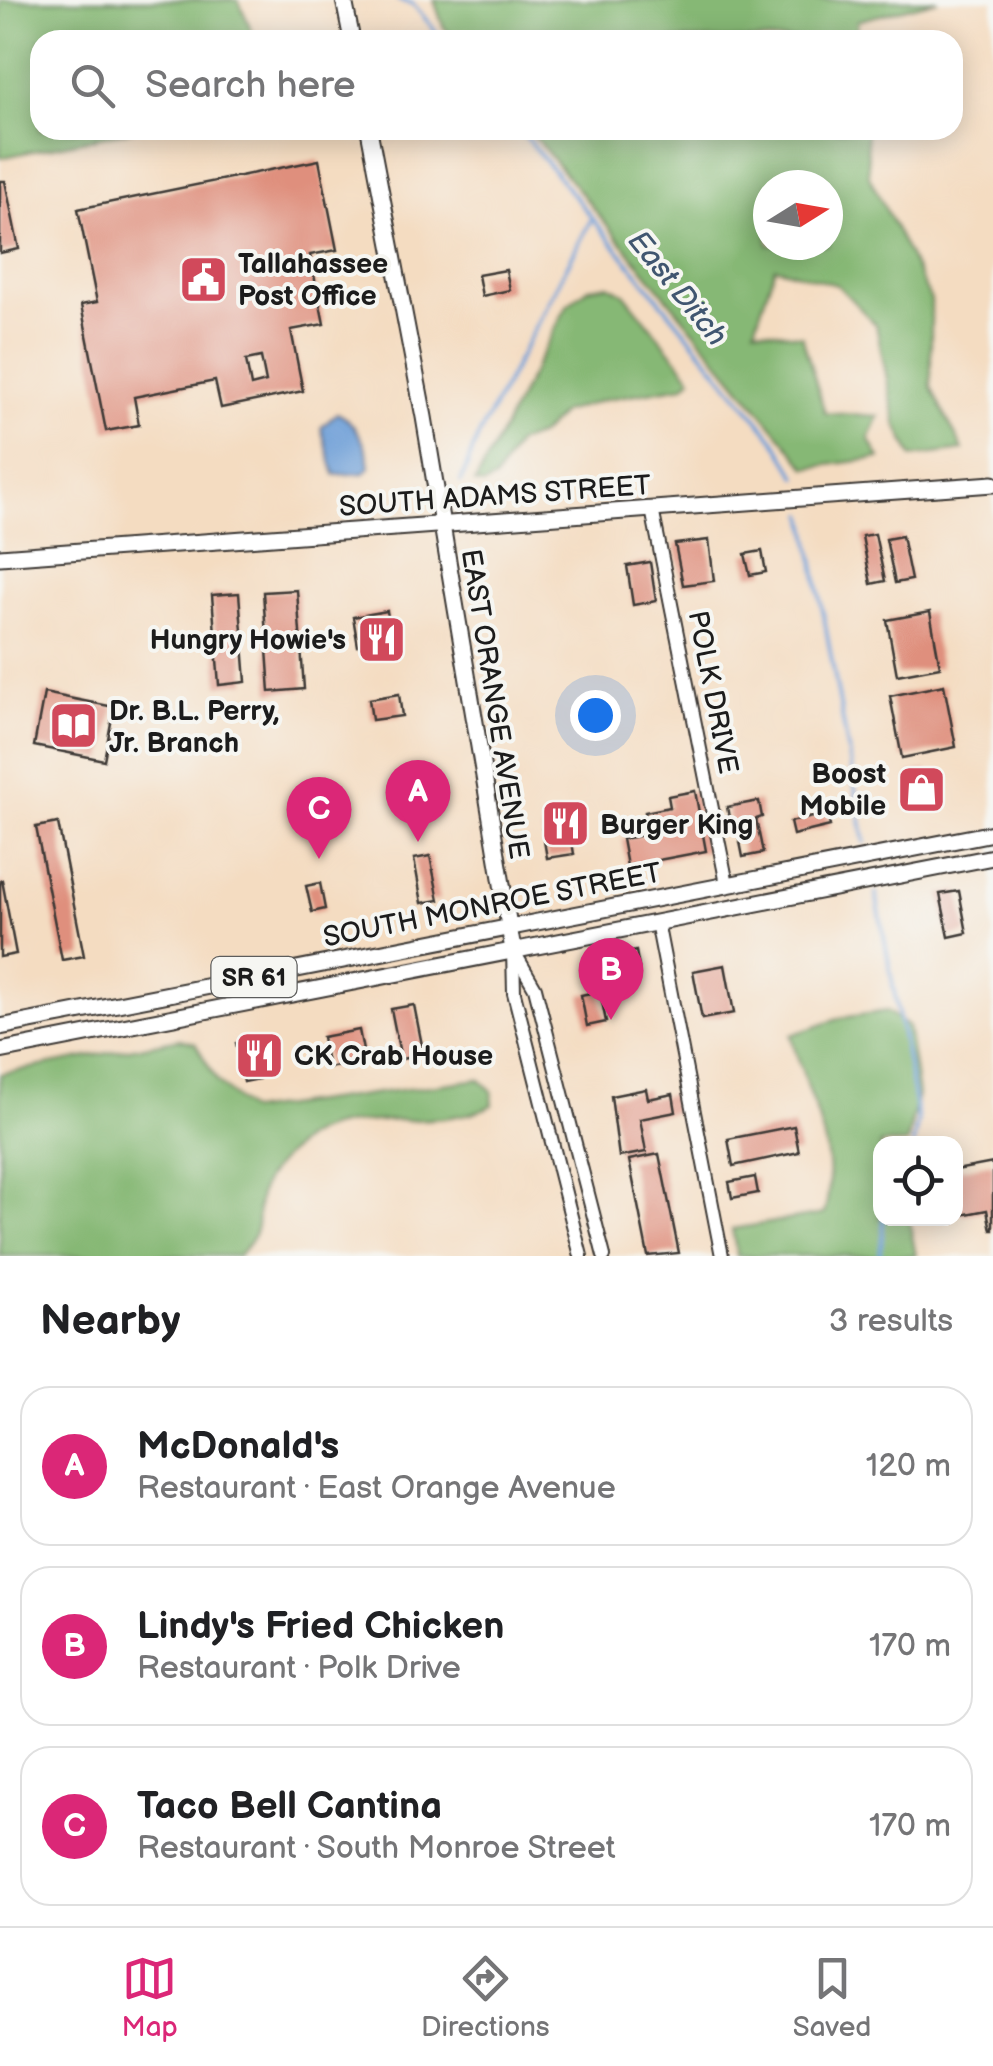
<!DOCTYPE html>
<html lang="en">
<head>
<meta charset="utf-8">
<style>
	:root { --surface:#fff; --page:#f2f2f2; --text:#202124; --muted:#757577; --line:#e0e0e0; --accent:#db2777 }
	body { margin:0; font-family:"Balsamiq Sans",sans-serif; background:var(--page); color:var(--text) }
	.controls { position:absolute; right:30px; bottom:30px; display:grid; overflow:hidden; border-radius:20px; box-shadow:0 5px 25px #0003 }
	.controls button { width:90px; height:90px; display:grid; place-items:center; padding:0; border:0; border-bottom:2px solid var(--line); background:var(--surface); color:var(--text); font:50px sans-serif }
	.compass { position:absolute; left:753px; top:170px; width:90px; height:90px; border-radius:50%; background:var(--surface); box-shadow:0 5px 25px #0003; rotate:79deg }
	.you { position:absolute; left:595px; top:715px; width:35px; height:35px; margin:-25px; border:8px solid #fff; border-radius:50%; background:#1a73e8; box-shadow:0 0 0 15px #1a73e833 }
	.badge { display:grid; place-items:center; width:65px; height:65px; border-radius:50%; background:var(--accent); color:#fff; font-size:32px; font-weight:700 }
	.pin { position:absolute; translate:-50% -82px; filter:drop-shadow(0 2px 5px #0008) }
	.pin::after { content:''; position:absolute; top:52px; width:35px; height:30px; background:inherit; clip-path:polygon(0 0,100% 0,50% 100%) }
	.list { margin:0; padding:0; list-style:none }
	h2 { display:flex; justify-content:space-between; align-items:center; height:130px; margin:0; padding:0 40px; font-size:42px }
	h2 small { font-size:32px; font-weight:400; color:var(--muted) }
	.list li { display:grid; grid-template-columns:65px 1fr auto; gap:30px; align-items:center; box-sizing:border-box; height:160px; margin:0 20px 20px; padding:0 20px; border:2px solid var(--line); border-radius:30px }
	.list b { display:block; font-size:38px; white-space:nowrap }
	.list p { margin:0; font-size:32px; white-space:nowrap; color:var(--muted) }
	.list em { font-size:32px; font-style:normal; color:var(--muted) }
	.icon { flex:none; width:55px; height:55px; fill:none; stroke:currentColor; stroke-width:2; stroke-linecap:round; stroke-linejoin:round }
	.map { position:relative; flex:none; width:993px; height:1256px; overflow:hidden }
	.search { position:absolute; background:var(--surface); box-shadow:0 5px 25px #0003; left:30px; right:30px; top:30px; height:110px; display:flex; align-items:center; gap:25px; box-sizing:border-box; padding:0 35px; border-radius:30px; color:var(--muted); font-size:38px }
	.sheet { height:670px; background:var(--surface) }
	nav { display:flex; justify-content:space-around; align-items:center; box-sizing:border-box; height:140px; border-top:2px solid var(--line); background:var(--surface); font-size:28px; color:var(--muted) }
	nav a { display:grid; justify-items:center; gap:5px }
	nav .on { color:var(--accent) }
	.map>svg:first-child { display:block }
</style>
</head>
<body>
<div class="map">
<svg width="993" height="1256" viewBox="0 0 993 1256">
	<rect width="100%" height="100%" fill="#f6f6f2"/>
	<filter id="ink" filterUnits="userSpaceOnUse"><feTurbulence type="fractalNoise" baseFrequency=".01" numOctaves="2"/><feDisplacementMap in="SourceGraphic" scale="20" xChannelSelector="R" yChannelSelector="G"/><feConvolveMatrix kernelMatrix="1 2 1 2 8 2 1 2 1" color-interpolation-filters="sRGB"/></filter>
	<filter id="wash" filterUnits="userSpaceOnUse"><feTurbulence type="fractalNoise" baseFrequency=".0048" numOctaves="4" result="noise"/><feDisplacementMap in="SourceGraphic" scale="40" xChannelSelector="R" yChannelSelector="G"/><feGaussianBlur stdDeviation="2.25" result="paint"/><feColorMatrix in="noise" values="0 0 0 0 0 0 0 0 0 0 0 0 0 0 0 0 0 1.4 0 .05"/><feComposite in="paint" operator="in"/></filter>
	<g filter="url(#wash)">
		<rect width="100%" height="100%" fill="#f4dcc1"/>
		<g fill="#86b874" stroke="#516a48" stroke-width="2.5" fill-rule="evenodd">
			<polygon points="0,0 238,0 256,40 40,40 40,130 133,130 0,158"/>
			<polygon points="434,0 938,0 857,21 858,40 455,40 443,26"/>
			<path d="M529 130H866L869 176 931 300V387L963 450 912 457 896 423 876 325 837 285 775 267 755 328 802 336 825 413 879 416 869 439 880 458 807 468ZM768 185H828V245H768Z"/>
			<polygon points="608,285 624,293 692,378 683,386 607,399 563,412 540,435 517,443 495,479 484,485 475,483 568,304 589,288"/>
			<path d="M887 1011 908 1027 918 1095 907 1143 880 1144V1218L909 1219 916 1256H737L732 1229 824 1214C842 1152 806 1094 791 1035L841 1018Z"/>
			<path d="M180 1039 195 1043 218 1082 249 1111 479 1079 492 1091 493 1105C433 1135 340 1103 296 1146 284 1157 267 1172 262 1188 250 1222 270 1222 238 1256H0V1074Z"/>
		</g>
		<path fill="#6d9ed7" stroke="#445d7a" stroke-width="2.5" d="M337 413C355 420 369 448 370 467L365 473 335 475 321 428Z"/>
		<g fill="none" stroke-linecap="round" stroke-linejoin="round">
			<g stroke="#6d9ed7" stroke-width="4">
				<polyline points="398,0 413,4 443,40"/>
				<polyline points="520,130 775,441 797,477"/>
				<polyline points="461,482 476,441 592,218"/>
				<polyline points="805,514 865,842"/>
				<polyline points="876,893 918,1120 913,1144"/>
				<polyline points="880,1256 884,1218"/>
			</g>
		</g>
		<g id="blocks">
			<g fill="#df8f7d" fill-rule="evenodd">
				<path d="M319 160 337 250 310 255 324 324 291 330 303 391 221 408 215 381 134 397 139 425 106 431 81 305 97 302 78 209ZM261 357 266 382 251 386 246 360Z"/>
				<polygon points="0,181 5,181 19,249 0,253"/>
				<polygon points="506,270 510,290 482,296 478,275"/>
				<polygon points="875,534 885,581 871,584 862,536"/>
				<polygon points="902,536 911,580 895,583 886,539"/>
				<polygon points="709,540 714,581 683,585 675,544"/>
				<polygon points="762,551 766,572 750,575 745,554"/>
				<polygon points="650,562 656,601 633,605 627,566"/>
				<polygon points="297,590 304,689 270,692 263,592"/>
				<polygon points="239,593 246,682 219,685 212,595"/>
				<polygon points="387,611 392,640 358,646 353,617"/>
				<polygon points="930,612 940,667 897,675 887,620"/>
				<polygon points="944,685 956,747 902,758 890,696"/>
				<polygon points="44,693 114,707 104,760 34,746"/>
				<polygon points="399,694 402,716 372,720 369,699"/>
				<polygon points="927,770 934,805 916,808 909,774"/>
				<polygon points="695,791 706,851 627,866 622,839 649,834 645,812 670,807 668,796"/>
				<polygon points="759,801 762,817 756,819 763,853 743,857 736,822 730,823 727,807"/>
				<polygon points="827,814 830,826 793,835 790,822"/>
				<polygon points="58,823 84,956 62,960 36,827"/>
				<polygon points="569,824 574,854 547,858 542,829"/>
				<polygon points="430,856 439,900 422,903 414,859"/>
				<polygon points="2,880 16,954 0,957 0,881"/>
				<polygon points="320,883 325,909 312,912 306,886"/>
				<polygon points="959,891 967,933 949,937 940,894"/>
				<polygon points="636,951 639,968 616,973 613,956"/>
				<polygon points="725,965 734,1013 702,1019 693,971"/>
				<polygon points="600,991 606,1022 587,1026 581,995"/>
				<polygon points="414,1005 424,1055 401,1059 391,1009"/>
				<polygon points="359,1030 365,1061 328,1068 322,1037"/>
				<polygon points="252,1040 259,1079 244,1082 236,1043"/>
				<polygon points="646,1089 648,1099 673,1094 676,1112 640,1119 646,1152 619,1157 611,1096"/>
				<polygon points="794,1126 799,1152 733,1166 728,1139"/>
				<polygon points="659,1154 679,1253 648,1256 629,1160"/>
				<polygon points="993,1163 993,1230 991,1230 987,1210 961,1215 956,1170"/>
				<polygon points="755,1177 758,1193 732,1198 729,1182"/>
			</g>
		</g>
	</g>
	<g filter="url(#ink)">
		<use href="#blocks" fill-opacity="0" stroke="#3c3935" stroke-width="2.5"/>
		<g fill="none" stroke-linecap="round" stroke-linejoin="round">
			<defs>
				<g id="minor">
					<polyline points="652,509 727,884"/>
					<polyline points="657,922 722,1256"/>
					<polyline points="513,950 535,988 604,1256"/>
					<polyline points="513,950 514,993 581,1256"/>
				</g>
				<g id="major">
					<polyline points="344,0 352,40"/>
					<polyline points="369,130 424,417 513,950"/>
					<polyline points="0,557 993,484"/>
					<polyline points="0,1027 993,833"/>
					<polyline points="0,1051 993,857"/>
				</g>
			</defs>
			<use href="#minor" stroke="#3c3935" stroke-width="16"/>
			<use href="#major" stroke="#3c3935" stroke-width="19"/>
			<use href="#minor" stroke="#fff" stroke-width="12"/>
			<use href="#major" stroke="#fff" stroke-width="15"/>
		</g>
	</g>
	<defs>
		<symbol id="civic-square" viewBox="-11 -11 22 22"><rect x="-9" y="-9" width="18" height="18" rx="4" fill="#d1495b" stroke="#f6f6f2"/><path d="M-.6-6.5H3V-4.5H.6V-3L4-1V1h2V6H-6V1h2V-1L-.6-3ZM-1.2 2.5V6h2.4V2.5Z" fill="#fff"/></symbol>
		<symbol id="restaurant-square" viewBox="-11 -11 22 22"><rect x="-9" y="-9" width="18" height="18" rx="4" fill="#d1495b" stroke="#f6f6f2"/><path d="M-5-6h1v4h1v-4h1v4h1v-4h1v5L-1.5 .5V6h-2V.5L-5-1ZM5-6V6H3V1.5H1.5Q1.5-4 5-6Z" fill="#fff"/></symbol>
		<symbol id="library-square" viewBox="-11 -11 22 22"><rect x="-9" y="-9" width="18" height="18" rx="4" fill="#d1495b" stroke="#f6f6f2"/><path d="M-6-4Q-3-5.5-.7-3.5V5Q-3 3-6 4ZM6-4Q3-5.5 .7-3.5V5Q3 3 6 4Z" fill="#fff"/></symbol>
		<symbol id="shop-square" viewBox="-11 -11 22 22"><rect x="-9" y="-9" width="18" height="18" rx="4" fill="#d1495b" stroke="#f6f6f2"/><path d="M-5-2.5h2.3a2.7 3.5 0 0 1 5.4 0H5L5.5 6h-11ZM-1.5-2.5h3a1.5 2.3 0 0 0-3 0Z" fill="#fff"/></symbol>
	</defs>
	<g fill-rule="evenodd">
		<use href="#civic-square" x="176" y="252" width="55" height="55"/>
		<use href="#restaurant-square" x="354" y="612" width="55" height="55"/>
		<use href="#library-square" x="46" y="698" width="55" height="55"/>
		<use href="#shop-square" x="894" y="762" width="55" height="55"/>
		<use href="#restaurant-square" x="538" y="796" width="55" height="55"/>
		<use href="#restaurant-square" x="232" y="1028" width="55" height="55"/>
	</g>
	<g text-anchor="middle" stroke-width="8" stroke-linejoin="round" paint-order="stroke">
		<rect fill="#f6f6f2" stroke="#5d5d5c" stroke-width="2.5" x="211.5" y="957" width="85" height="40" rx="8"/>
		<g font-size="25" font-weight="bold" fill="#1c1c1c">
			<text x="254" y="986">SR 61</text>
		</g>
		<g font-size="28" font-weight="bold" fill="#1c1c1c" stroke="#f6f6f2" text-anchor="start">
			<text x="238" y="273">Tallahassee<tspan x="238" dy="32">Post Office</tspan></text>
			<text x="346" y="649" text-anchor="end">Hungry Howie's</text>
			<text x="109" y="720">Dr. B.L. Perry,<tspan x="109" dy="32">Jr. Branch</tspan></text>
			<text x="886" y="783" text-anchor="end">Boost<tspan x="886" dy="32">Mobile</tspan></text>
			<text x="600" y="834">Burger King</text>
			<text x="294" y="1065">CK Crab House</text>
		</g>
		<g font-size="28" fill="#1c1c1c" stroke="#f6f6f2">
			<text transform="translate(495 495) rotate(-4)" y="10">SOUTH ADAMS STREET</text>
			<text transform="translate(714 692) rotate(79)" y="10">POLK DRIVE</text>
			<text transform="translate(496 704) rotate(81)" y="10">EAST ORANGE AVENUE</text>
			<text transform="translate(492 904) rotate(-11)" y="10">SOUTH MONROE STREET</text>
		</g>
		<g font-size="30" font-style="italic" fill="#405670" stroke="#f6f6f2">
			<text transform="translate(678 288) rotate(51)" y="10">East Ditch</text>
		</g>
	</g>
</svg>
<div class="controls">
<button><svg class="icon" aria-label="locate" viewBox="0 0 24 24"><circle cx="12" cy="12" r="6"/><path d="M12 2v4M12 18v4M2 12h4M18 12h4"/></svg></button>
</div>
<svg class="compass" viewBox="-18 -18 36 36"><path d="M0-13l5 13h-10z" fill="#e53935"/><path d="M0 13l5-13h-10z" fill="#757577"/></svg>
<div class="you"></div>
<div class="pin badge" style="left:418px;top:842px">A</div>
<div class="pin badge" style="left:611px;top:1020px">B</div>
<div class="pin badge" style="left:319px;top:859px">C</div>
<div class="search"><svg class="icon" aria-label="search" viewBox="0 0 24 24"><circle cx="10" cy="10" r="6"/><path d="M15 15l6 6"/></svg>Search here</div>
</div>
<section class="sheet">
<h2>Nearby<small>3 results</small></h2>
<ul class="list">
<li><span class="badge">A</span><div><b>McDonald's</b><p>Restaurant · East Orange Avenue</p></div><em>120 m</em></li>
<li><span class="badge">B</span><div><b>Lindy's Fried Chicken</b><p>Restaurant · Polk Drive</p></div><em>170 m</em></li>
<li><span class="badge">C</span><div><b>Taco Bell Cantina</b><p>Restaurant · South Monroe Street</p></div><em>170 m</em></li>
</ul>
</section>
<nav>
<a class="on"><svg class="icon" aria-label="map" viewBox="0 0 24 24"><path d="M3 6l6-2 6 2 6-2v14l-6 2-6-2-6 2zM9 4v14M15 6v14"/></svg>Map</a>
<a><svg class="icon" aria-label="directions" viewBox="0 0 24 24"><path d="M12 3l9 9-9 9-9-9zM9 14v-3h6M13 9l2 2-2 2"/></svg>Directions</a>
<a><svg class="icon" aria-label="saved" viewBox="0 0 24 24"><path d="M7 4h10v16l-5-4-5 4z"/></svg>Saved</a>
</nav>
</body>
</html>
